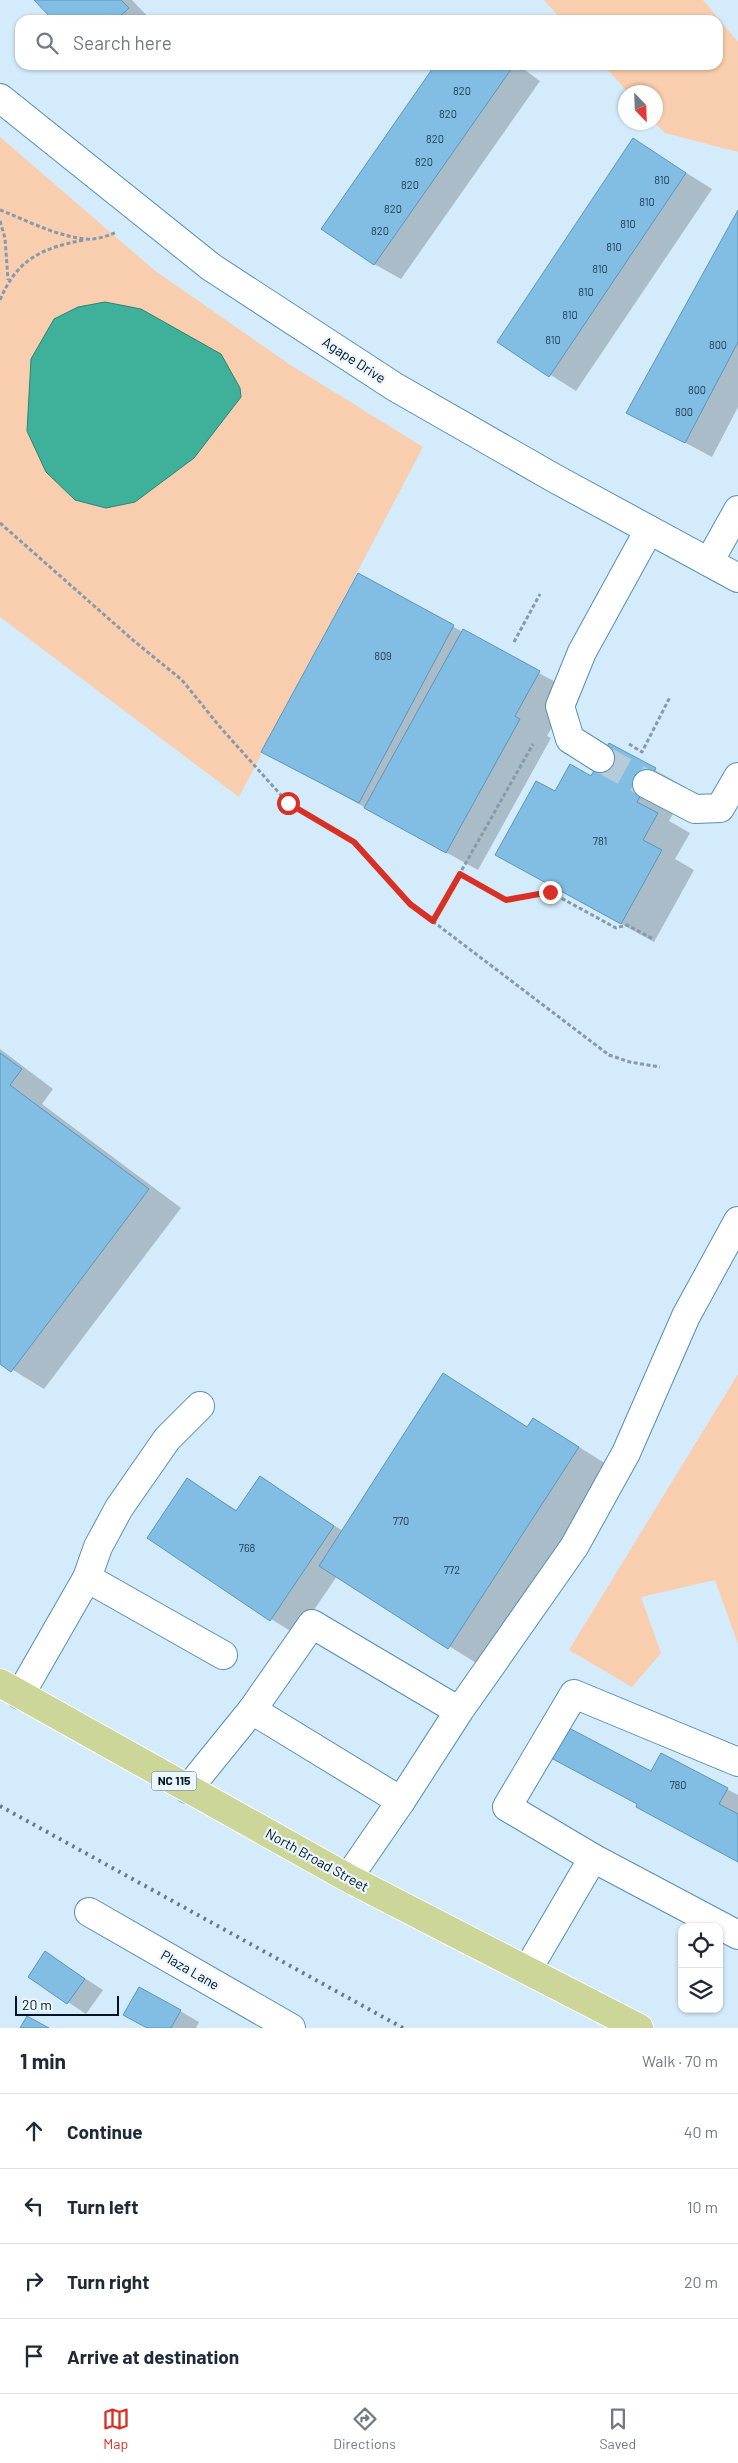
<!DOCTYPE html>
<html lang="en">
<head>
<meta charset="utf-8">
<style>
	:root { --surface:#fff; --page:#f6f6f7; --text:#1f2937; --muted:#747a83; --line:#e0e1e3; --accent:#d93025 }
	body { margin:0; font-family:Barlow,sans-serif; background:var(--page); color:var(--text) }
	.controls { position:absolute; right:15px; bottom:15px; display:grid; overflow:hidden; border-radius:10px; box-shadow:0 1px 4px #0004 }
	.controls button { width:45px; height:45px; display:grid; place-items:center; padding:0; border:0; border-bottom:1px solid var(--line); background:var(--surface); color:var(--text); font:25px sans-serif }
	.compass { position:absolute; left:618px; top:85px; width:45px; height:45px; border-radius:50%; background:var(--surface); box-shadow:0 1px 4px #0004; rotate:157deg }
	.scale { position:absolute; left:15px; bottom:12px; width:104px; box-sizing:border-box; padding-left:5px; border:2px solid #001422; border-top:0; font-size:14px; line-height:18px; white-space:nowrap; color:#001422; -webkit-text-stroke:4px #ebf6fe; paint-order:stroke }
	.stop { position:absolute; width:15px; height:15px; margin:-11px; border:4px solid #d93025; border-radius:50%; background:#fff }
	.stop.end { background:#d93025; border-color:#fff; box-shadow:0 1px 5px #0008 }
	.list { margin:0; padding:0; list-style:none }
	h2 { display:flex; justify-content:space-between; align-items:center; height:65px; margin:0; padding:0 20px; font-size:21px }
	h2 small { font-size:16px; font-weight:400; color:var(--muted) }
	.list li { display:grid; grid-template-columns:32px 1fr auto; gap:15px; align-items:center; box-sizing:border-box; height:75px; padding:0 20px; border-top:1px solid var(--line) }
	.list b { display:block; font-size:19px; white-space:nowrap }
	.list em { font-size:16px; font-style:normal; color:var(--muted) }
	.icon { flex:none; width:28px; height:28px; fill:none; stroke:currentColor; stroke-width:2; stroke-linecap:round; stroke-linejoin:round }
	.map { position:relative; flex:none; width:738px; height:2028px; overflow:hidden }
	.search { position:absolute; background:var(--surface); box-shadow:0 1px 4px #0004; left:15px; right:15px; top:15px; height:55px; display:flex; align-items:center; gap:12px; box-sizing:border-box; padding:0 18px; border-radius:15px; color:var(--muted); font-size:19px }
	.sheet { height:365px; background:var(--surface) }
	nav { display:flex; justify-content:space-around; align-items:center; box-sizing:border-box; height:70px; border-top:1px solid var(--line); background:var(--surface); font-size:14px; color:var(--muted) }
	nav a { display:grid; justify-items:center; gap:2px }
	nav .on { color:var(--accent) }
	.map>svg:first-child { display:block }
</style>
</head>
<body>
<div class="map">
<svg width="738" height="2028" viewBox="0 0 738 2028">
	<rect width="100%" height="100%" fill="#d4ebfb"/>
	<g fill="#f9ceae">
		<polygon points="544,0 703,0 738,42 738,152 665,133 655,123 656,92 628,92 603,65 718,65 718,20 562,20"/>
		<polygon points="0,137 154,270 289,364 423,447 239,797 0,617"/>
		<polygon points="738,1374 738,1644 715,1580 641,1597 661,1653 632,1687 569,1650"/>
	</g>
	<polygon fill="#3fb19b" stroke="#2c8277" points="105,302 141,309 221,354 240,388 241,397 194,458 135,502 106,508 75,500 46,472 27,431 31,359 54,319 78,307"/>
	<g fill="#0003">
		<polygon points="36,0 132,0 151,20 54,20"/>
		<polygon points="437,65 518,65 540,81 401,279 374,264"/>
		<polygon points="634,140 712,189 576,391 499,342"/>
		<polygon points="738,213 738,407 712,457 628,412"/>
		<polygon points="358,575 572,691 547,736 551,738 478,870 263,751"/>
		<polygon points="655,770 687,788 669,821 690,833 675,859 694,870 654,942 529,873 555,793 591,778"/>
		<polygon points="0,1049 53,1089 42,1104 181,1208 44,1389 0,1362"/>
		<polygon points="444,1375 528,1427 534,1419 611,1467 481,1666 337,1576 297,1635 271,1619 187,1480 238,1511 260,1478 343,1531"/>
		<polygon points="662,1754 738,1795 738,1861 637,1807"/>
		<polygon points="46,1953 103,1990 86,2014 29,1976"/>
		<polygon points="140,1988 199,2022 196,2028 149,2028"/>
	</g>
	<g fill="#82bde3" stroke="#5c96bb">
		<polygon points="34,0 121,0 129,8 116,20 53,20"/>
		<polygon points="435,65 514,65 374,265 321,229"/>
		<polygon points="633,138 686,173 549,377 497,342"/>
		<polygon points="738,210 738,342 685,443 626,413"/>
		<polygon points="358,573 454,625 359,803 261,752"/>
		<polygon points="463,629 540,671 515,716 520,719 446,853 364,808"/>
		<polygon points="609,743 656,768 637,802 658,813 643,840 662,850 621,924 495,855 536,781 555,791 570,764 591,776"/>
		<polygon points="0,1053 22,1069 10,1085 149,1189 11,1372 0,1364"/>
		<polygon points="443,1373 527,1427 533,1418 579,1447 448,1649 319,1566"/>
		<polygon points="260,1476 334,1526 270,1621 147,1538 187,1478 236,1511"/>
		<polygon points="567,1727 651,1771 661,1753 728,1788 719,1804 738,1814 738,1862 636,1807 637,1804 551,1758"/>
		<polygon points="45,1951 85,1979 67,2004 28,1977"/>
		<polygon points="139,1987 181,2010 171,2028 147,2028 123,2015"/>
		<polygon points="27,2016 49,2028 20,2028"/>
	</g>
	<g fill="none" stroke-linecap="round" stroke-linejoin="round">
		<polyline stroke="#b4cbda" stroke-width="28" stroke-dasharray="28 14" stroke-linecap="butt" points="600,758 647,784"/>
		<defs>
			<g id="minor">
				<polyline points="0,98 211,267 395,387 554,478 738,578"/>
				<polyline points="709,562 738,510"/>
				<polyline points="600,758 570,739 560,706 582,652 649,530"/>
				<polyline points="647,784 695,809 720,808 738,777"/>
				<polyline points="87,1578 223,1655"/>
				<polyline points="20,1695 87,1578 98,1547 119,1508 167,1439 200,1406"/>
				<polyline points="459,1711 312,1624 252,1710 401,1801 459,1711 574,1547 626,1453 686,1316 738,1221"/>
				<polyline points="188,1789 252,1710"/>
				<polyline points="593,1858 507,1807 574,1694 738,1762"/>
				<polyline points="348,1878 401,1801"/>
				<polyline points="89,1912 291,2028"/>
				<polyline points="528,1969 593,1858 738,1935"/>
			</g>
			<polyline id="major" points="0,1683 348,1878 639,2028"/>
		</defs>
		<use href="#minor" stroke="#558fb4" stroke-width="30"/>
		<use href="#major" stroke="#fff" stroke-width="30"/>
		<g stroke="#859aaa" stroke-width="3" stroke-dasharray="4 2.5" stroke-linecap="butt">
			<path d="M0 210C28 221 56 236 86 239 97 240 107 236 117 232"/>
			<polyline points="0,221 5,238 8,280"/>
			<path d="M0 300C17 259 42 248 84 240"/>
			<polyline points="0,523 134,641 182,680 220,727 288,803 353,842 410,904 609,1055 630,1062 660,1067"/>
			<polyline points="514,642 540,594"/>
			<polyline points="629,744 642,752 670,697"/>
			<polyline points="460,875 506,900 550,892 616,928 627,925 653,939"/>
			<polyline points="433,921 533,744"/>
		</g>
		<use href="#minor" stroke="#fff" stroke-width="28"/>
		<use href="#major" stroke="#cbd698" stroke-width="28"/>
		<polyline stroke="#657b89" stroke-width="4" stroke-dasharray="2.5 5" stroke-linecap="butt" points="0,1806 403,2028"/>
	</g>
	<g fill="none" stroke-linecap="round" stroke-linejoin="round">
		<polyline stroke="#d93025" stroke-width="6" points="288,803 354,842 410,904 433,921 460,874 506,900 550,892"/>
	</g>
	<g text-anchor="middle" stroke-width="4.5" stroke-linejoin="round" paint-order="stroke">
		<g font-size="11" fill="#203e52">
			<text x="462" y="95">820</text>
			<text x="448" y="118">820</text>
			<text x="435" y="143">820</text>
			<text x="424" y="166">820</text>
			<text x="662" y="184">810</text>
			<text x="410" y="189">820</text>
			<text x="647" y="206">810</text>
			<text x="393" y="213">820</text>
			<text x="628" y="228">810</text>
			<text x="380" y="235">820</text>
			<text x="614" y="251">810</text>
			<text x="600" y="273">810</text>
			<text x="586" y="296">810</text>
			<text x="570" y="319">810</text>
			<text x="553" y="344">810</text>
			<text x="718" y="349">800</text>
			<text x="697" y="394">800</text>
			<text x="684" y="416">800</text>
			<text x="383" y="660">809</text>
			<text x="600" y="845">781</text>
			<text x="401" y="1525">770</text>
			<text x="247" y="1552">768</text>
			<text x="452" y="1574">772</text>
			<text x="678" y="1789">780</text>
		</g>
		<rect fill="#ebf6fe" stroke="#465864" stroke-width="1" x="151.5" y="1771.5" width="45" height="19" rx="4"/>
		<g font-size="12" font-weight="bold" fill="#001422">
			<text x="174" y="1785">NC 115</text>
		</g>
		<g font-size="14" fill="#001422" stroke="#ebf6fe">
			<text transform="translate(354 360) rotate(33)" y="5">Agape Drive</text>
			<text transform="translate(317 1860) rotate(29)" y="5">North Broad Street</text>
			<text transform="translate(190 1970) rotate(30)" y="5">Plaza Lane</text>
		</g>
	</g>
</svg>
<div class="controls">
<button><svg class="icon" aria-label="locate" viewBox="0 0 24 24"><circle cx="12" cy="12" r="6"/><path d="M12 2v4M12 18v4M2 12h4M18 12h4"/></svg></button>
<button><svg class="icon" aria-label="layers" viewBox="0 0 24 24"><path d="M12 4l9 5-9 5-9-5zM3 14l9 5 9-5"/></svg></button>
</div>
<svg class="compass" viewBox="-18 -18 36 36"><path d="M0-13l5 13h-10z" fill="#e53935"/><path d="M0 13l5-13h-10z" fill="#747a83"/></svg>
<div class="scale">20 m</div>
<div class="stop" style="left:288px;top:803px"></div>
<div class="stop end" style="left:550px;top:892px"></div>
<div class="search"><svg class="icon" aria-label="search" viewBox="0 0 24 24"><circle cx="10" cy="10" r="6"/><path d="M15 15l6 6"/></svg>Search here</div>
</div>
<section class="sheet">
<h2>1 min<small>Walk · 70 m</small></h2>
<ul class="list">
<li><svg class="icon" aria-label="ahead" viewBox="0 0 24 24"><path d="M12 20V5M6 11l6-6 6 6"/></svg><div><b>Continue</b></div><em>40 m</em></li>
<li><svg class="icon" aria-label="left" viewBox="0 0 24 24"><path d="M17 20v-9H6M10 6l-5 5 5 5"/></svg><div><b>Turn left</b></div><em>10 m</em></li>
<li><svg class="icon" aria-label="right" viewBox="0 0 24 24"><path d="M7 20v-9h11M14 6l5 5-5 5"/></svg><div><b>Turn right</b></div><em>20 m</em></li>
<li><svg class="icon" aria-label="arrive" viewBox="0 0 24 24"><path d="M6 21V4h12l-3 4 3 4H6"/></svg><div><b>Arrive at destination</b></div></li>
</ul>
</section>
<nav>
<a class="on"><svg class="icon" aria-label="map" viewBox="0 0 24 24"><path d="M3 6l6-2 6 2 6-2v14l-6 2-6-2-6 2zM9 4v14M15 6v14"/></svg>Map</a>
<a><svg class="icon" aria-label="directions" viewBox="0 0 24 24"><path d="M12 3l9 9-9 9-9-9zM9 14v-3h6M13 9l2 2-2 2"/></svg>Directions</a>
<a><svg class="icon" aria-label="saved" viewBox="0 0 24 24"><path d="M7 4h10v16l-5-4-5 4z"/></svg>Saved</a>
</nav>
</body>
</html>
